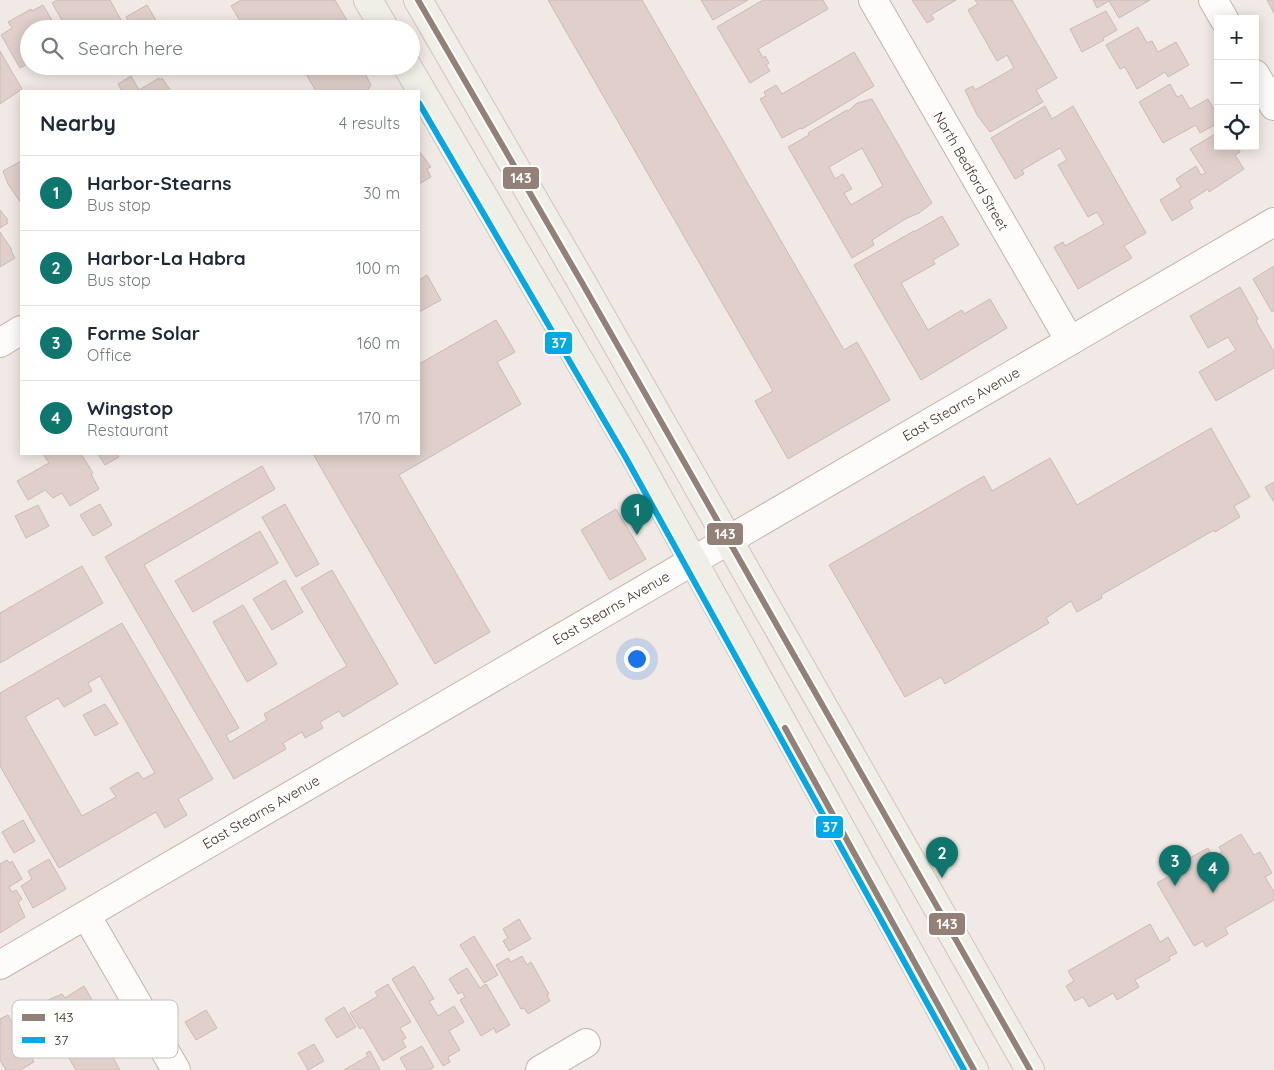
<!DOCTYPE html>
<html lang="en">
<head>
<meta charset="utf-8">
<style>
	:root { --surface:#fff; --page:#f2f2f3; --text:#1f2937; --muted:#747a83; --line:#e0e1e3; --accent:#0f766e }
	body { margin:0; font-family:Quicksand,sans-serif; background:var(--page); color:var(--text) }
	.controls { position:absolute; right:15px; top:15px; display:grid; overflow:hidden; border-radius:0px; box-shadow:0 2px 12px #0003 }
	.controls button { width:45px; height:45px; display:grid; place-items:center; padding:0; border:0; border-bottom:1px solid var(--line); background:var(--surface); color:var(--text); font:25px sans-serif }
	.you { position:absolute; left:636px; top:658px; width:18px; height:18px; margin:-12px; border:4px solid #fff; border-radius:50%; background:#1a73e8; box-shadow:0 0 0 8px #1a73e833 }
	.badge { display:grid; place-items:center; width:32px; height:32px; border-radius:50%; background:var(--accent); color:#fff; font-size:16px; font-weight:700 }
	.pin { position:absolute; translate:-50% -41px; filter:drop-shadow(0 1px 2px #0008) }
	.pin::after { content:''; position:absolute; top:26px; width:18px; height:15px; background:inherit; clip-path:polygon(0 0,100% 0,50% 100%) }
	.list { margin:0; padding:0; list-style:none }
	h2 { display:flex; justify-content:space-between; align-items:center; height:65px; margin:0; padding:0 20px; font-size:21px }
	h2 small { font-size:16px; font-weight:400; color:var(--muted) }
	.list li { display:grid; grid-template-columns:32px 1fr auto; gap:15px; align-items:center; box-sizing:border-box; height:75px; padding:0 20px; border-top:1px solid var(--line) }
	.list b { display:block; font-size:19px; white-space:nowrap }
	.list p { margin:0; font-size:16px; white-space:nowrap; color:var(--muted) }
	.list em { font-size:16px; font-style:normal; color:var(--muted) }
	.icon { flex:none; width:28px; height:28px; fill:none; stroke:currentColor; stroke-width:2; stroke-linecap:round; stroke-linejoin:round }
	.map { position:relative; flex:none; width:1274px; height:1070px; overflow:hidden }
	.search { position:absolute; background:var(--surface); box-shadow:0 2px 12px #0003; left:20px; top:20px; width:400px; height:55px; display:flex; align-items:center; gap:12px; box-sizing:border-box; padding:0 18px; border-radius:28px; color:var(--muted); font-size:19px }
	.panel { position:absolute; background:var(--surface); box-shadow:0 2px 12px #0003; left:20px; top:90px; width:400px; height:365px; border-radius:0px }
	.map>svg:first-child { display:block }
</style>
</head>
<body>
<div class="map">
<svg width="1274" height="1070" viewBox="0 0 1274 1070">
	<rect width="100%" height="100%" fill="#f1e9e5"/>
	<g fill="#e0cfcb" stroke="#cbbab5" fill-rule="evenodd">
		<polygon points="57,0 110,0 126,29 67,29 52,3"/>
		<polygon points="241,0 335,0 348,22 337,29 245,29 231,6"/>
		<polygon points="548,0 642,0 844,350 857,342 890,400 788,459 755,401 773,391"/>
		<polygon points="701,0 748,0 713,20"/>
		<polygon points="763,0 823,0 828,9 758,49 763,58 765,56 769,63 766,65 770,71 750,83 717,27"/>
		<polygon points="912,0 956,0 931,15 934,19 927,23"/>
		<polygon points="975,0 1012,0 1057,78 1036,90 1043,102 990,132 977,115 965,90 973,86 975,90 1014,68 1007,55 997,61 968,10 978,4"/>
		<polygon points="1093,0 1150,0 1119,18 1109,1 1097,8"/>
		<polygon points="1267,0 1274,0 1274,13"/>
		<polygon points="43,5 57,29 29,29 29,63 20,68 1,35 12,28 8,22 31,9 32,11"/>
		<polygon points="147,5 161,29 133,29 126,17"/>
		<polygon points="1106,11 1117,30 1103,38 1104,40 1082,52 1070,29"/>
		<polygon points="1138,27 1147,43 1152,41 1158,52 1176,42 1189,65 1168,77 1165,72 1137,89 1125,67 1120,69 1106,45"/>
		<polygon points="0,51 22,89 0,104"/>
		<polygon points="854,52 874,86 802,129 801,128 782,138 760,99 766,96 764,92 776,85 782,94"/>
		<polygon points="319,66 361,66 371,85 367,91 316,91 306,74"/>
		<polygon points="131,76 139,90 159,78 160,80 162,78 171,91 122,91 118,84"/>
		<polygon points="1170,84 1177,97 1182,95 1190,109 1208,99 1218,116 1218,123 1200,133 1196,125 1163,143 1139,102"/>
		<path d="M872 99 932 203 919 213 907 218 872 240 874 245 852 258 788 147 809 135 808 133 847 110 848 111 857 103ZM862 148 883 186 851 205 844 193 852 189 843 174 835 179 829 167Z"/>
		<polygon points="1045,106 1052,119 1073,106 1146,233 1124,246 1132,258 1078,289 1054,247 1063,242 1065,246 1104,224 1097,212 1088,217 1058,165 1067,160 1060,148 1022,170 1024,174 1015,179 991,138"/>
		<polygon points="1217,133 1218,133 1218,146 1237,146 1240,152 1235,155 1244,169 1209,192 1208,189 1189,201 1193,208 1172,221 1160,200 1181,187 1176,179 1196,166 1201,175 1206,173 1190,149"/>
		<polygon points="419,151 431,167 427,169 431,177 419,184"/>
		<polygon points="21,161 21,203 8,184 3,171"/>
		<polygon points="0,210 8,220 6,221 8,223 0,228"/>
		<polygon points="942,216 959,245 933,260 935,264 901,283 928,330 962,310 964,314 990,299 1007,328 921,380 854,265 914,231 914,232"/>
		<polygon points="0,232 12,250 11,251 15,258 0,267"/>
		<polygon points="1274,266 1274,311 1272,312 1253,279"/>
		<polygon points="427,275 441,300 419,312 419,280"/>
		<polygon points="1240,287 1258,319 1256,321 1274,352 1274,368 1216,401 1199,372 1236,350 1228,337 1208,348 1190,316"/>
		<polygon points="496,320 515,352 497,362 521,404 399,475 490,632 435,664 313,454 419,454 419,364"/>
		<polygon points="1211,428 1250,497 1234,506 1240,517 1215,532 1214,530 1101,595 1102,598 1077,612 1071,601 1046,618 1049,623 945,684 941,677 905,697 829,565 984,476 992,491 1050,458 1077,505"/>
		<polygon points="43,454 81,454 93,473 91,474 99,489 70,506 62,493 53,498 45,490 28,500 17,481 49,463"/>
		<polygon points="98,454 117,454 119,457 105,465"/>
		<polygon points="262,466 275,489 144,565 239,728 226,735 230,742 267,720 264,714 347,666 301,588 332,570 398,684 343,717 339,711 320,722 323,728 305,738 302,732 283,743 286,749 234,779 105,557"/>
		<polygon points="1274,482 1274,502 1265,487"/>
		<polygon points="100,504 112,525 93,536 80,515"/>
		<polygon points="285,504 319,564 296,577 262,517"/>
		<polygon points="38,505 49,526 26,538 15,516"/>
		<polygon points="616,509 646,559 610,580 581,530"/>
		<polygon points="260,531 278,563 193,612 175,581"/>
		<polygon points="82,566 103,603 0,663 0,613"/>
		<polygon points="285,580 303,612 272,630 253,599"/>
		<polygon points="243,605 277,664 247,682 213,622"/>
		<path d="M122 623 213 779 178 799 187 815 165 828 156 812 59 868 0 766V693ZM100 676 155 773 143 779 138 772 110 788 116 797 82 816 25 717 58 698 64 707 92 691 88 683Z"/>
		<polygon points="105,704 118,724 95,736 83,715"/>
		<polygon points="23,820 35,841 14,853 2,832"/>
		<polygon points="1241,834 1254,855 1260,852 1272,873 1265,877 1274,892 1274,900 1225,928 1228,934 1206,947 1203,941 1194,946 1157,883 1180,870 1182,874 1191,869 1186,860 1208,848 1213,857 1222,852 1219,847"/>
		<polygon points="49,859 66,889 33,908 21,886 32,879 28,871"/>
		<polygon points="7,860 10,863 12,861 22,879 9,887 12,892 16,890 22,899 18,902 25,917 0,933 0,864"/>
		<polygon points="519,919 531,939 509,951 503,941 508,938 503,929"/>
		<polygon points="1150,924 1160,942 1168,937 1177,953 1169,957 1170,960 1135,980 1139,987 1117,1000 1113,993 1089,1007 1083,997 1075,1001 1066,986 1074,981 1068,971"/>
		<polygon points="474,936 498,975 484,983 460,945"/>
		<polygon points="522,956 527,965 531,962 549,994 547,995 550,1001 528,1014 524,1008 521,1009 496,965 508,958 511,962"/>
		<polygon points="414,966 434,999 429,1001 438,1016 454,1006 464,1022 449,1031 460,1050 448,1057 450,1062 443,1066 392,979"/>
		<polygon points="467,968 480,988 486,984 510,1025 496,1033 494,1028 481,1036 460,1000 465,997 462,992 458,994 449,979"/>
		<polygon points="388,984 411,1022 400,1028 406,1038 402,1040 406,1047 383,1061 363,1027 360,1029 350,1013 378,996 375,992"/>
		<polygon points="84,986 98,1010 84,1018 87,1024 86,1024 105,1057 111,1054 120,1070 76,1070 56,1036 45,1043 28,1014 50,999 62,994 65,998"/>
		<polygon points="344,1007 356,1027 337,1038 325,1019"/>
		<polygon points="206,1010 217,1028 196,1040 185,1022"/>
		<polygon points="8,1015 34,1062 20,1070 6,1070 0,1060 0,1019"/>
		<polygon points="314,1044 324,1061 308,1070 298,1053"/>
		<polygon points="422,1046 434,1067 429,1070 407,1070 400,1058"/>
		<polygon points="370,1051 380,1070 344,1070 368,1056 366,1053"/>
	</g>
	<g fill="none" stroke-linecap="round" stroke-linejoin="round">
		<defs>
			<g id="minor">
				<polyline points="873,0 1070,341"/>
				<polyline points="1213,0 1224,19"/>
				<polyline points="1255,74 1274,106"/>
				<polyline points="0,343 21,330"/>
				<polyline points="86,915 176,1070"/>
				<polyline points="0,965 1274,222"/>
				<polyline points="540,1070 586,1043"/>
			</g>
			<g id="primary">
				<polyline points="368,0 385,29"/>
				<polyline points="418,0 581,281 1030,1070"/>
				<polyline points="407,66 634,454 974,1070"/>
			</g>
		</defs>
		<use href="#minor" stroke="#c3b4ab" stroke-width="30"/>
		<use href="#primary" stroke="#cec5bf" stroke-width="30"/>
		<use href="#minor" stroke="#fdfcfb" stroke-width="28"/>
		<use href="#primary" stroke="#efeee7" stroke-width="28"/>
		<defs>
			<g id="bus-1">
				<polyline points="418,0 581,281 1030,1070"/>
				<polyline points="785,728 974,1070"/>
			</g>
			<polyline id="bus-2" points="419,103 626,458 964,1070"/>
		</defs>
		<use href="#bus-1" stroke="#fff" stroke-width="10"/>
		<use href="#bus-2" stroke="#fff" stroke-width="10"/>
		<use href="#bus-1" stroke="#938177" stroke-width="6"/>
		<use href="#bus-2" stroke="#03a8e7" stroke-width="6"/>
	</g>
	<g text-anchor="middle" stroke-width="4.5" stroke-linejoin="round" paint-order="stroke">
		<g font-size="14" fill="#452b1c" stroke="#fff">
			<text transform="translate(971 171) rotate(60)" y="5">North Bedford Street</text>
			<text transform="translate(961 404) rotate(-30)" y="5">East Stearns Avenue</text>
			<text transform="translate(611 608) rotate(-30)" y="5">East Stearns Avenue</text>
			<text transform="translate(261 812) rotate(-30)" y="5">East Stearns Avenue</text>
		</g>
	</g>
	<rect x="12" y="1000" width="166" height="58" rx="8" fill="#fff" stroke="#c7bfbb" stroke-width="1"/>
	<rect x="22" y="1014" width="23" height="7" fill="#938177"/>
	<rect x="22" y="1037" width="23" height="6" fill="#03a8e7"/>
	<g font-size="14" fill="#452b1c">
		<text x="54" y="1022">143</text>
		<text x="54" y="1045">37</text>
	</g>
	<g stroke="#fff" stroke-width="2">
		<rect x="502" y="166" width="38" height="24" rx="5" fill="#938177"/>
		<rect x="544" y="331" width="29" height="24" rx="5" fill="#03a8e7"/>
		<rect x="706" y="522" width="38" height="24" rx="5" fill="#938177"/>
		<rect x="815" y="815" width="29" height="24" rx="5" fill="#03a8e7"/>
		<rect x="928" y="912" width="38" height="24" rx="5" fill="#938177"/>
	</g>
	<g font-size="14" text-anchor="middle" font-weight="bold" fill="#fff">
		<text x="521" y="183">143</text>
		<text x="559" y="348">37</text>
		<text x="725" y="539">143</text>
		<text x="830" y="832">37</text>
		<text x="947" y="929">143</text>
	</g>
</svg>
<div class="controls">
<button>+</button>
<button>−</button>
<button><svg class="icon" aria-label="locate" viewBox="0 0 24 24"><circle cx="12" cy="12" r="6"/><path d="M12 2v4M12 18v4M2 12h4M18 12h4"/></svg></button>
</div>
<div class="you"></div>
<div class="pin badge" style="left:637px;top:535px">1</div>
<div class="pin badge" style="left:942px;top:878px">2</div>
<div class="pin badge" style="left:1175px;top:886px">3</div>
<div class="pin badge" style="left:1213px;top:893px">4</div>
<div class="search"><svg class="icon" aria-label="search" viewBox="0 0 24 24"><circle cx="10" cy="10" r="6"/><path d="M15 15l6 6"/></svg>Search here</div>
<section class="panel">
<h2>Nearby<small>4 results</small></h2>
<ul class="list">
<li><span class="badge">1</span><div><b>Harbor-Stearns</b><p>Bus stop</p></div><em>30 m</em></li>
<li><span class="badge">2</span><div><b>Harbor-La Habra</b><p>Bus stop</p></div><em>100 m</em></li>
<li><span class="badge">3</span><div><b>Forme Solar</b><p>Office</p></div><em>160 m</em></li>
<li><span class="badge">4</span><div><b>Wingstop</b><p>Restaurant</p></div><em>170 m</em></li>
</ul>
</section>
</div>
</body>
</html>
